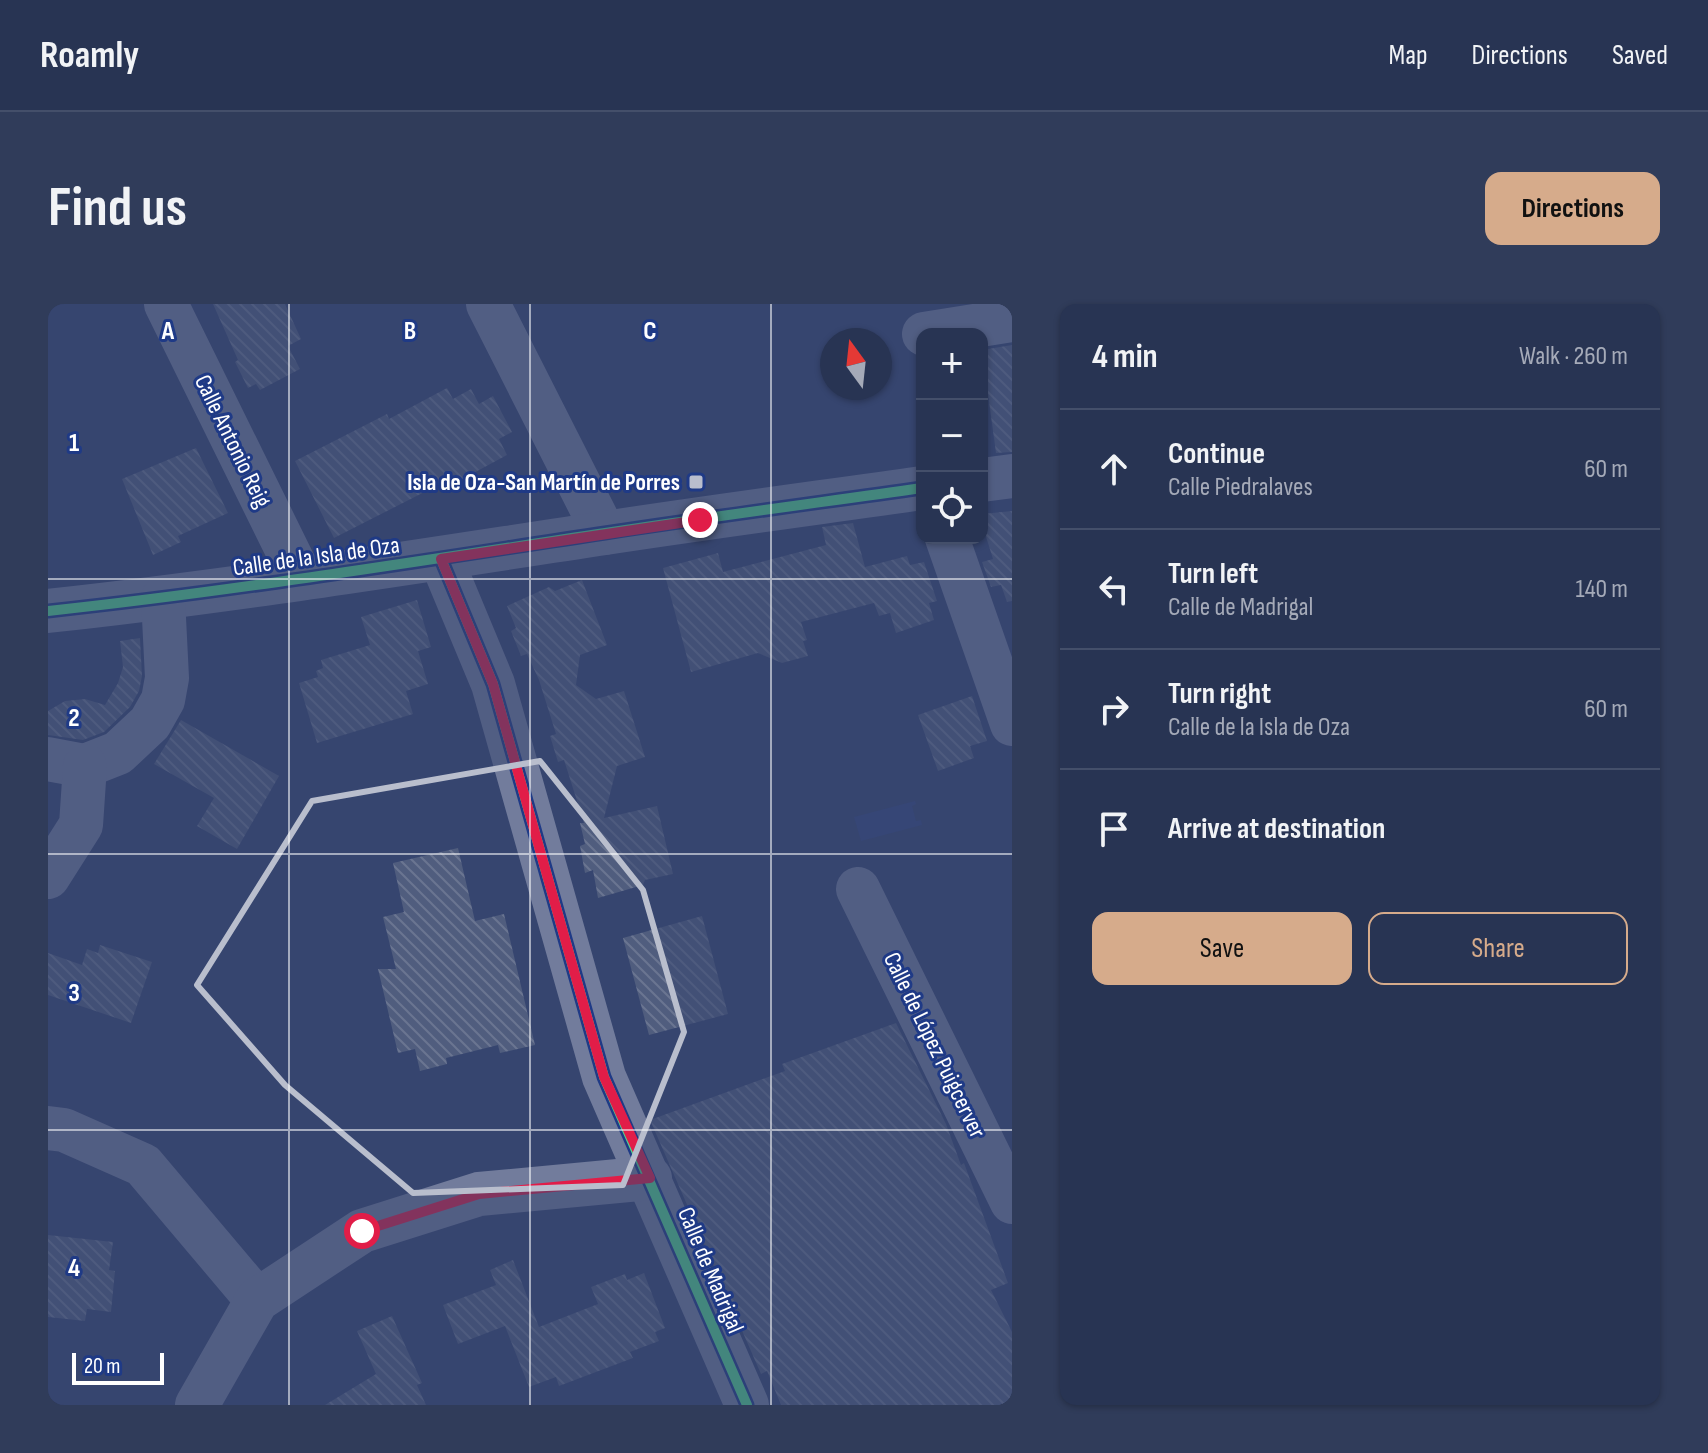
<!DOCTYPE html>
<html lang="en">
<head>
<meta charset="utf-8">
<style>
	:root { --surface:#283453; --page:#303c5a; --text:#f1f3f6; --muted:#a5aab8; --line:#444f6a; --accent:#d6ab8b }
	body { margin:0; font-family:"Sofia Sans Condensed",sans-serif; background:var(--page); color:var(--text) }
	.controls { position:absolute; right:24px; top:24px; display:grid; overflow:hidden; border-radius:16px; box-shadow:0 2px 6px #0004 }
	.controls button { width:72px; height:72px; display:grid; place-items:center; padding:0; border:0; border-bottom:2px solid var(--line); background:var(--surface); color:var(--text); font:40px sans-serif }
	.compass { position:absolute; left:772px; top:24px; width:72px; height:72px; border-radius:50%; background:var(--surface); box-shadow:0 2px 6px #0004; rotate:345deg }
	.scale { position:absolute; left:24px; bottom:20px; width:92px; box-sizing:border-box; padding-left:8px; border:4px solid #fff; border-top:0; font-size:22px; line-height:28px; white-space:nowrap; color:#fff; -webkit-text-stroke:6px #1f3a86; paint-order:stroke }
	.stop { position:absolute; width:24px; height:24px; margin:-18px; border:6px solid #e11d48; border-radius:50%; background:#fff }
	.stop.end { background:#e11d48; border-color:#fff; box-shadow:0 2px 8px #0008 }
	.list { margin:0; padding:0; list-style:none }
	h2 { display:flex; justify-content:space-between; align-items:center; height:104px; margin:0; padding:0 32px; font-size:34px }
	h2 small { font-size:26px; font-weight:400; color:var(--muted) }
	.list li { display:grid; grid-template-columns:52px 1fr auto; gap:24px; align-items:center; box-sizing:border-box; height:120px; padding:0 32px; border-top:2px solid var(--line) }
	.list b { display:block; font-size:30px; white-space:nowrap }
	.list p { margin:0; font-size:26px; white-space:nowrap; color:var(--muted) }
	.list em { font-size:26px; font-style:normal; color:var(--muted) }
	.actions { display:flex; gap:16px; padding:24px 32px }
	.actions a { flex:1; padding:18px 0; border:2px solid var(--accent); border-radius:16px; text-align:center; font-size:28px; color:var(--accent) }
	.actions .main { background:var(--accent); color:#111 }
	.icon { flex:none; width:44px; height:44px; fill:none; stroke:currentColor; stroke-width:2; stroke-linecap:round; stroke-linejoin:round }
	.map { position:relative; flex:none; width:964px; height:1101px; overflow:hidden; border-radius:16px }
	header { display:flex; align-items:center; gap:48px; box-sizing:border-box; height:112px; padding:0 40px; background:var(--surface); border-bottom:2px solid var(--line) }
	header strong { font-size:38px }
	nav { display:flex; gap:44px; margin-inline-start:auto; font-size:28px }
	.intro { display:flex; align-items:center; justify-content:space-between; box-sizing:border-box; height:192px; padding:0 48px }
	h1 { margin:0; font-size:56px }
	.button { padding:20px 36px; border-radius:16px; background:var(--accent); color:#111; font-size:28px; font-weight:700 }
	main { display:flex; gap:48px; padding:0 48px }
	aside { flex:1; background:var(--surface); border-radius:16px; box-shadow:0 2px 6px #0004 }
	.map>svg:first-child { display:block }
</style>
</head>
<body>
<header>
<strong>Roamly</strong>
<nav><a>Map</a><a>Directions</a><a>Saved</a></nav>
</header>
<div class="intro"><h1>Find us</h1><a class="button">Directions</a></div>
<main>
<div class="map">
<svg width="964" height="1101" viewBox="0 0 964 1101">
	<defs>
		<pattern id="building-back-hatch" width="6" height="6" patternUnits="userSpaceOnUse" patternTransform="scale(2)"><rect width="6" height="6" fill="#505d7e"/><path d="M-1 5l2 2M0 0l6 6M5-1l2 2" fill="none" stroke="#6a7591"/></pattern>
	</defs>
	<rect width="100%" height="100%" fill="#36456f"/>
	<polygon fill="#35487f" points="867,497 868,500 864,502 868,517 873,516 874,521 813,537 806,513"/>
	<g fill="url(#building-back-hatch)">
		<polygon points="165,0 237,0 253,35 240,42 252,65 212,86 208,80 200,84 187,58 190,56"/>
		<polygon points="964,41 964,148 948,149 934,46"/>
		<polygon points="399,84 405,95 423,85 431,100 445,92 464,128 451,135 459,151 407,179 404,174 286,234 247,157 339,110 341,115"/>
		<polygon points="148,144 180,209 130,232 133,238 105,251 74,175"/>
		<polygon points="964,207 964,297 959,298 953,281 943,283 934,258 945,255 934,220 934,210"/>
		<polygon points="805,219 817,263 859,252 862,261 876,258 889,297 881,299 886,316 848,329 842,309 831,312 826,299 753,318 759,336 755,337 760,352 734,359 710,349 643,368 615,264 670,249 675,268 778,241 774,223"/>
		<polygon points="534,276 559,341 532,351 528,381 548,395 576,387 597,453 569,462 556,514 609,502 625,570 597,576 595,581 550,594 545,566 537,569 532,542 537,540 532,519 536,519 516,456 510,458 502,432 508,430 491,376 479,350 473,352 463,327 468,324 459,302 501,283 507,287"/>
		<polygon points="369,296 383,343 370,347 380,380 358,387 365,410 269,439 251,379 270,373 268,367 275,364 273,356 322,341 313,313"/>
		<polygon points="92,334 94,372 91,387 82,403 56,428 35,436 0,431 0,407 17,397 37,395 57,401 70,379 75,363 72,337"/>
		<polygon points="924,392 939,437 922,442 926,454 890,467 870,411"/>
		<polygon points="133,416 231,472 189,545 149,522 166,494 106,460"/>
		<polygon points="410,544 427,617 456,610 487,741 452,749 450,741 398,754 399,760 372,767 367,745 350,749 330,665 348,665 335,613 356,608 345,559"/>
		<polygon points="654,612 680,710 601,731 575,634"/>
		<polygon points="52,641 104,658 83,719 0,691 0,649 34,661 39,645 50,649"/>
		<polygon points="848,719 898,820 913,861 916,859 960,979 943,986 964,1028 964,1101 733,1101 719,1067 713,1070 602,816 737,767 734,760"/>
		<polygon points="0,931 65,938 61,966 67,967 63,1008 39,1005 37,1017 0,1013"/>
		<polygon points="465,956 491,1023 550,1000 543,983 577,970 579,976 596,969 617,1024 607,1028 611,1037 582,1048 585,1054 511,1082 508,1073 481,1083 457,1022 410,1040 395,1001 448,981 442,966"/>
		<polygon points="344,1012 374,1079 369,1081 378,1101 277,1101 328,1070 309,1027"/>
	</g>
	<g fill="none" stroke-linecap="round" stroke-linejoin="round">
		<g stroke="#727c9c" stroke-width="44">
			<polyline points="118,0 253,274"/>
			<polyline points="440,0 556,229"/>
			<polyline points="876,30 964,16"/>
			<polyline points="934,176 964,172"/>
			<polyline points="899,234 964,420"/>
			<polyline points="393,255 445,380 556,773 699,1101"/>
			<path d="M0 307C186 287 371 257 557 229 662 213 768 199 874 184"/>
			<polyline points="0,455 37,462 70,449 102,419 115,396 119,374 115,294"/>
			<polyline points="0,573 33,521 37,462"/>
			<polyline points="810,585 964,898"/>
			<polyline points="0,824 16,826 95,861 209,996"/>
			<polyline points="149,1101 209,996 314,927 431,890 602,874"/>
		</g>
		<defs>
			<g id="cycleway">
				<polyline points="393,255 445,380 556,773 699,1101"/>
				<path d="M0 307C186 287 371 257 557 229 662 213 768 199 874 184"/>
			</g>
		</defs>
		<use href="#cycleway" stroke="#1f3a86" stroke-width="15"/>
		<use href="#cycleway" stroke="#53d58f" stroke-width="10"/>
	</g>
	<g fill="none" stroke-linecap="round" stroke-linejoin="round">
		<polyline stroke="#e11d48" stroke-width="10" points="314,927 431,890 602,874 556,773 445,380 393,255 652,216"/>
	</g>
	<path d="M0 0H964V1101H0ZM492 457 595 586 636 728 575 881 365 889 237 781 149 681 264 497Z" fill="#36456f" fill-opacity=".55" fill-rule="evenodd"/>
	<path fill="none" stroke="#b9becd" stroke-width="6" stroke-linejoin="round" d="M492 457 595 586 636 728 575 881 365 889 237 781 149 681 264 497Z"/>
	<path fill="none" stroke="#fff" stroke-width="2" stroke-opacity="0.55" d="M241 0V1101M482 0V1101M723 0V1101M0 275H964M0 550H964M0 826H964"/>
	<rect fill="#b9becd" stroke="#1f3a86" stroke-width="3" x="640" y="170" width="16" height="16" rx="4"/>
	<g text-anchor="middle" stroke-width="6" stroke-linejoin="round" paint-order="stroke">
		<g font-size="24" fill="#fff" stroke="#1f3a86">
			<text transform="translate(185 137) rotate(64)" y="8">Calle Antonio Reig</text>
			<text transform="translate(268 252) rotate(-8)" y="8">Calle de la Isla de Oza</text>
			<text transform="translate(887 741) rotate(64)" y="8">Calle de López Puigcerver</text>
			<text transform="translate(663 966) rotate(67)" y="8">Calle de Madrigal</text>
		</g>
		<g font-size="24" font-weight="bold" fill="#fff" stroke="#1f3a86" text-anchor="end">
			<text x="632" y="186">Isla de Oza-San Martín de Porres</text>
		</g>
	</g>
	<g font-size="26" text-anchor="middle" font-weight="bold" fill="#fff" stroke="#1f3a86" stroke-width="6" stroke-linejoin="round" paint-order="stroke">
		<text x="120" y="35">A</text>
		<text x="362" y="35">B</text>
		<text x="602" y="35">C</text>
		<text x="26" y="147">1</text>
		<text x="26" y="422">2</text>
		<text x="26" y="697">3</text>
		<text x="26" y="972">4</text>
	</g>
</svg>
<div class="controls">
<button>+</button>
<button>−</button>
<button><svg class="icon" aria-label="locate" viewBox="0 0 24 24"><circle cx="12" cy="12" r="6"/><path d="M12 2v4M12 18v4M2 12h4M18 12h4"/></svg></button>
</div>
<svg class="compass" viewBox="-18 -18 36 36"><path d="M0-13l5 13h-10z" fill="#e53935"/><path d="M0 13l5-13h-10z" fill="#a5aab8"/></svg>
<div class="scale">20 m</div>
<div class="stop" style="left:314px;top:927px"></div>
<div class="stop end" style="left:652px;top:216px"></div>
</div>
<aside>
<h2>4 min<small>Walk · 260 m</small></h2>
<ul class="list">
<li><svg class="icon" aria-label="ahead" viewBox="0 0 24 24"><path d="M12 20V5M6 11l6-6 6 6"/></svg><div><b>Continue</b><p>Calle Piedralaves</p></div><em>60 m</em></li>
<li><svg class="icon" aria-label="left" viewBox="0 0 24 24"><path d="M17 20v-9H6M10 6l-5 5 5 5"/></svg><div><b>Turn left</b><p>Calle de Madrigal</p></div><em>140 m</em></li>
<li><svg class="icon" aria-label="right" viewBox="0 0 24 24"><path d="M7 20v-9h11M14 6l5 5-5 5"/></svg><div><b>Turn right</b><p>Calle de la Isla de Oza</p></div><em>60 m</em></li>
<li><svg class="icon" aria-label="arrive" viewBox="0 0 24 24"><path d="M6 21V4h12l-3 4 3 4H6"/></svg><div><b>Arrive at destination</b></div></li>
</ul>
<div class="actions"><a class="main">Save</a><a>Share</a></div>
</aside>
</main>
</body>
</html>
